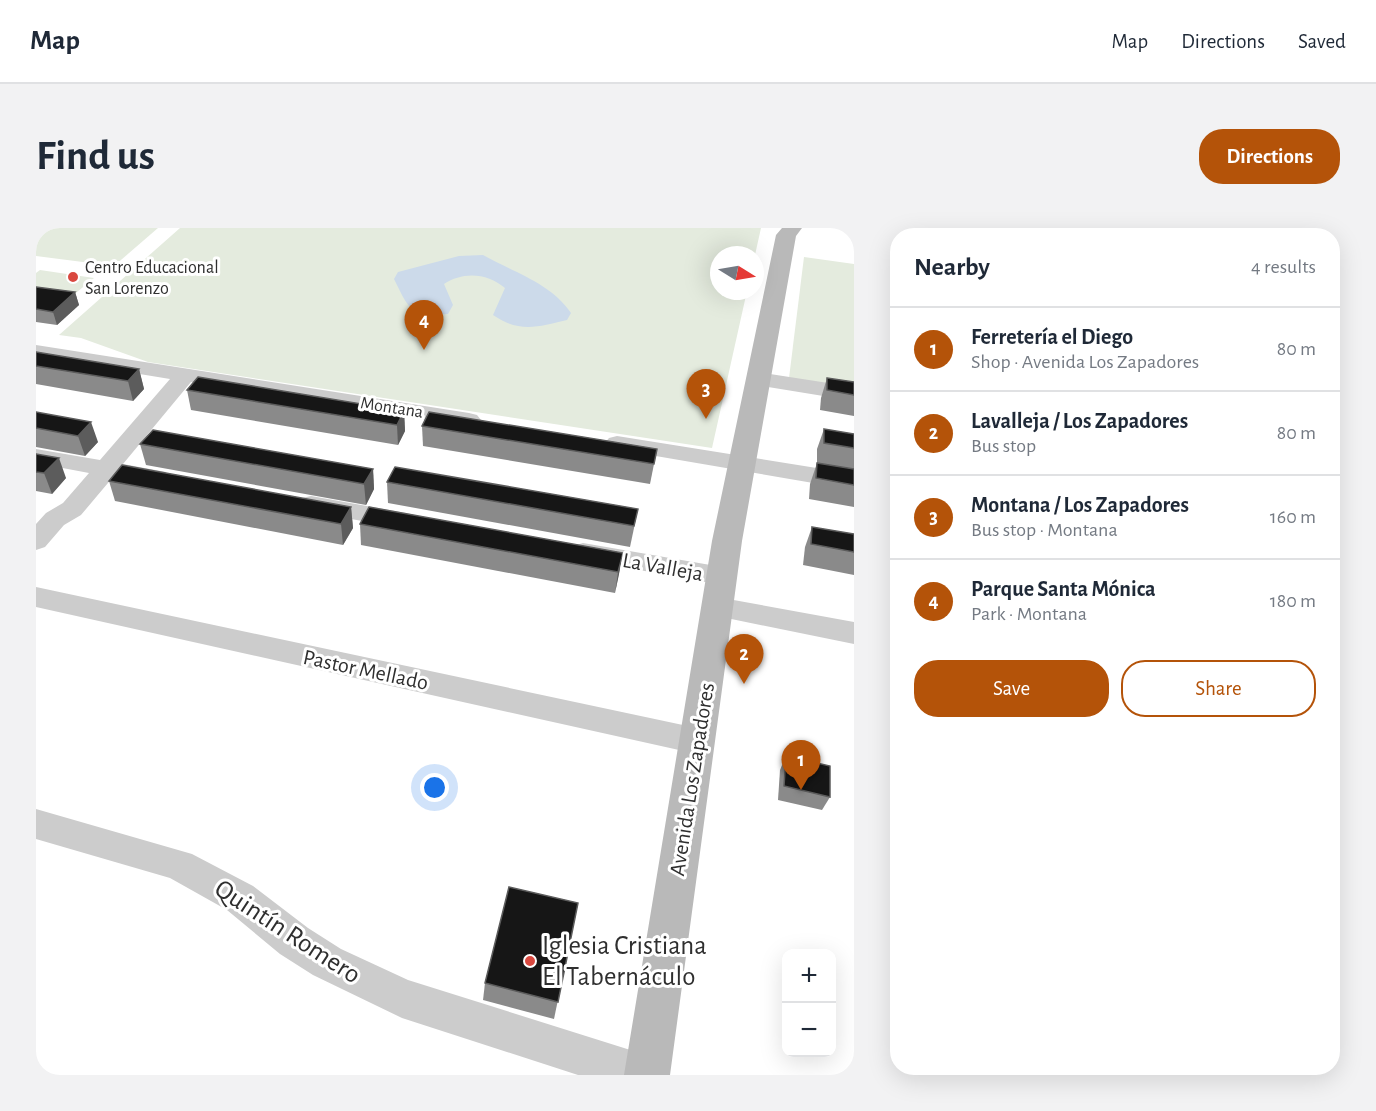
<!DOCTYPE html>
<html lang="en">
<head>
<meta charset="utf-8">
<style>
	:root { --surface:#fff; --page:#f2f2f3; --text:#1f2937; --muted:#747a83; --line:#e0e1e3; --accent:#b45309 }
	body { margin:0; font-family:"Alegreya Sans",sans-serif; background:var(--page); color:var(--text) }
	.controls { position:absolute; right:18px; bottom:18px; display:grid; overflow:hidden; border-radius:12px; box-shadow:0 6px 24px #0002 }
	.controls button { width:54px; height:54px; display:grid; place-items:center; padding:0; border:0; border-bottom:2px solid var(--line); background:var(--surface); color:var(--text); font:30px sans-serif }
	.compass { position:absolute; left:674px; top:18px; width:54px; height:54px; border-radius:50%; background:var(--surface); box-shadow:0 6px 24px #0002; rotate:101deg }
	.you { position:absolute; left:399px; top:560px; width:21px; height:21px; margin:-15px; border:4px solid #fff; border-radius:50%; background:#1a73e8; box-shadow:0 0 0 9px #1a73e833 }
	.badge { display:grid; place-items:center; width:39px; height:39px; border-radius:50%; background:var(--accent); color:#fff; font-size:20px; font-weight:700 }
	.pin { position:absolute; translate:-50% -50px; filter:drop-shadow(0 2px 3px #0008) }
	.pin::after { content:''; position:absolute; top:32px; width:21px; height:18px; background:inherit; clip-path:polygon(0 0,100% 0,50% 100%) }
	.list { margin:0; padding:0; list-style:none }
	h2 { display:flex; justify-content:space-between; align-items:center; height:78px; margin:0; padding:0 24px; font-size:26px }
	h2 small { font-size:20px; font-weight:400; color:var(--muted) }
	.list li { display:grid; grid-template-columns:39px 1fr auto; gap:18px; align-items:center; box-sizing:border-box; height:84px; padding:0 24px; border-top:2px solid var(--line) }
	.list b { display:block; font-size:22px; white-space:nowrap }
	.list p { margin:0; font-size:20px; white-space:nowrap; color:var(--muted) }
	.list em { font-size:20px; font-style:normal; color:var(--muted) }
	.actions { display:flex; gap:12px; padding:18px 24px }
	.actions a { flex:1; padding:14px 0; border:2px solid var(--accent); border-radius:24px; text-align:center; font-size:21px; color:var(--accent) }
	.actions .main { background:var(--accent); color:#fff }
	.map { position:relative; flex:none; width:818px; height:847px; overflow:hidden; border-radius:24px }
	header { display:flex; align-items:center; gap:36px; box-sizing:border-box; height:84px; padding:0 30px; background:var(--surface); border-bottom:2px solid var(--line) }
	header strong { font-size:28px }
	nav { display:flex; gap:33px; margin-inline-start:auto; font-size:21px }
	.intro { display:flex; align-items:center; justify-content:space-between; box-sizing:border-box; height:144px; padding:0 36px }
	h1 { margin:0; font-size:42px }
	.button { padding:15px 27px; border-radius:24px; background:var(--accent); color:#fff; font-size:21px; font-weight:700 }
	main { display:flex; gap:36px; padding:0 36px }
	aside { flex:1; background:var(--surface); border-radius:24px; box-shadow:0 6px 24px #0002 }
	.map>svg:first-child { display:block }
</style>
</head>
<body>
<header>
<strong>Map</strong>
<nav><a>Map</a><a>Directions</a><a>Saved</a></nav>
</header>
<div class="intro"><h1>Find us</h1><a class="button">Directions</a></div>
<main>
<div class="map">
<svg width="818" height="847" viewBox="0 0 818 847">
	<rect width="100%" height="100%" fill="#fff"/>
	<g fill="#e4ebde">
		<polygon points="0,0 122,0 78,38 0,28"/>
		<polygon points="144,0 725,0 719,27 683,27 683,63 711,63 676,220 112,134 45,110 23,107"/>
		<polygon points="768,29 818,36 818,160 753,150"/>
		<polygon points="4,42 58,50 35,69 0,63 0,45"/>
	</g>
	<path fill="#ccdaea" d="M447 27C477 44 515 55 535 85L531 92C502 99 483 105 457 87L469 60C452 45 427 43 408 56L417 77 412 86C374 88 374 83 358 51L362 44 423 28Z"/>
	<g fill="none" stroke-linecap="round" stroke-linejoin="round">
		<g fill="#ccc" fill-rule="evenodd">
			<polygon points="0,117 433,185 441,187 445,192 441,197 433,199 155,154 87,236 130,244 133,249 130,254 121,257 77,249 45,287 28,297 9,319 0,322 0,296 10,285 27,275 53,245 0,235 0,221 64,232 134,151 0,129"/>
			<polygon points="721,144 818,159 818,173 713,156 710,151 713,146"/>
			<polygon points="581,208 818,246 818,262 573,220 569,215 573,210"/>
			<polygon points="275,268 370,285 379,287 383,293 379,299 370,301 266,282 262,276 266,270"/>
			<polygon points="547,315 686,339 696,341 700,348 696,355 686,357 537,330 533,324 537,318"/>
			<polygon points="0,359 661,500 673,504 677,513 673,522 661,526 0,379"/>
			<polygon points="681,369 818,394 818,416 671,386 667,379 671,372"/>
			<polygon points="0,581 156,626 217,658 272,700 305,721 372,752 607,826 622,832 628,847 542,847 366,790 277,747 244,726 191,682 134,650 0,611"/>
		</g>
		<polygon fill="#b9b9b9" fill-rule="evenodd" points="746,0 766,0 760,8 706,313 634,847 588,847 676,313 740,7"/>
	</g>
	<g fill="#8a8a8a">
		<polygon points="0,59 39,64 43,77 21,97 0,94"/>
		<polygon points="0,124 103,141 108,161 97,173 0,156"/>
		<polygon points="791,150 818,154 818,188 784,182 785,170"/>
		<polygon points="151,162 368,183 369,203 362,217 155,182"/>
		<polygon points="0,184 62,214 49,228 0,219"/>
		<polygon points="386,198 621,221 614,256 387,218"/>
		<polygon points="788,201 818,206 818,279 773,271 774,256 781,235 781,221"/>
		<polygon points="104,216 337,241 338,261 330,277 110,237"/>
		<polygon points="0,226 30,250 16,266 0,263"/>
		<polygon points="73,253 315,279 317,300 307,317 79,273"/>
		<polygon points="351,254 602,281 594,319 352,275"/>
		<polygon points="324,296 587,325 579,365 325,317"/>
		<polygon points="776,299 818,306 818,347 767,337 769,319"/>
		<polygon points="750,528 794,569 786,582 742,572 744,542"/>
		<polygon points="542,675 518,791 447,772 449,755"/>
	</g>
	<g fill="#5c5c5c">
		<polygon points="39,64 43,77 21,97 17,84"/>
		<polygon points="103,141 108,161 97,173 92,153"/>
		<polygon points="368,183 369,203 362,217 361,197"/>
		<polygon points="55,194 62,214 49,228 42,208"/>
		<polygon points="23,230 30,250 16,266 8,245"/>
		<polygon points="337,241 338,261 330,277 328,256"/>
		<polygon points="315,279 317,300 307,317 305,296"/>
		<polygon points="587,325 583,346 579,365 582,344"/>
	</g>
	<g fill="#161616" stroke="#5c5c5c" stroke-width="1.5">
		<polygon points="0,59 39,64 17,84 0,81"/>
		<polygon points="0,124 103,141 92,153 0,138"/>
		<polygon points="162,149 368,183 361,197 151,162"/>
		<polygon points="791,150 818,154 818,167 791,162"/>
		<polygon points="0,184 55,194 42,208 0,200"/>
		<polygon points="393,184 621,221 618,236 386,198"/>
		<polygon points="788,201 818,206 818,220 788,215"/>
		<polygon points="117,202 337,241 328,256 104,216"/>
		<polygon points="0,226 23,230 8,245 0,244"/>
		<polygon points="781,235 818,241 818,257 780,250"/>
		<polygon points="86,237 315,279 305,296 73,253"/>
		<polygon points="359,239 602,281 598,298 351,254"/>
		<polygon points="333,279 587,325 582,344 324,296"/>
		<polygon points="776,299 818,306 818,324 775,316"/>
		<polygon points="750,528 794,538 794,569 748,558"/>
		<polygon points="473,659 542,675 522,774 449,755"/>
	</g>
	<g fill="#d9483f" stroke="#fff" stroke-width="2">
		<circle cx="37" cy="49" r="6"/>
		<circle cx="494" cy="733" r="6"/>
	</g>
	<g text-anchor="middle" stroke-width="6" stroke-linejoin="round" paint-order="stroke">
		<g font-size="18" fill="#2f2f2f" stroke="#fff" text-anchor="start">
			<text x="49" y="45">Centro Educacional<tspan x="49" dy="21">San Lorenzo</tspan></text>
		</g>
		<g font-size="18" fill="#2f2f2f" stroke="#fff">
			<text transform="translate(356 179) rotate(9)" y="6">Montana</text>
		</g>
		<g font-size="22" fill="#2f2f2f" stroke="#fff">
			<text transform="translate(627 338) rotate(10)" y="8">La Valleja</text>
			<text transform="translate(330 441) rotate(12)" y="8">Pastor Mellado</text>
			<text transform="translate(655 551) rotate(-81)" y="8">Avenida Los Zapadores</text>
		</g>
		<g font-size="27" fill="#2f2f2f" stroke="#fff">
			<text transform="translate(252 703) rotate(33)" y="9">Quintín Romero</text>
		</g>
		<g font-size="27" fill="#2f2f2f" stroke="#fff" text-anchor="start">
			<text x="506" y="726">Iglesia Cristiana<tspan x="506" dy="31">El Tabernáculo</tspan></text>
		</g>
	</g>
</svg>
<div class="controls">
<button>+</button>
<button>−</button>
</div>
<svg class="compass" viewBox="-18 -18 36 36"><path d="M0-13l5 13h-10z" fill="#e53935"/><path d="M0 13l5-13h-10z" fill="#747a83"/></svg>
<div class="you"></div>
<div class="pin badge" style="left:765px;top:562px">1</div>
<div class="pin badge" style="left:708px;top:456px">2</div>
<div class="pin badge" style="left:670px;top:191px">3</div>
<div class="pin badge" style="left:388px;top:122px">4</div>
</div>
<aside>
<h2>Nearby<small>4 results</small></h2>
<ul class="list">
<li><span class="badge">1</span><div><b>Ferretería el Diego</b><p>Shop · Avenida Los Zapadores</p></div><em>80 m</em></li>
<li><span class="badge">2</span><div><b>Lavalleja / Los Zapadores</b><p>Bus stop</p></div><em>80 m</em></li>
<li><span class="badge">3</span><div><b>Montana / Los Zapadores</b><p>Bus stop · Montana</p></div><em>160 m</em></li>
<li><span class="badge">4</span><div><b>Parque Santa Mónica</b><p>Park · Montana</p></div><em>180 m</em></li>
</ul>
<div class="actions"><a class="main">Save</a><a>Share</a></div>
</aside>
</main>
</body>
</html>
